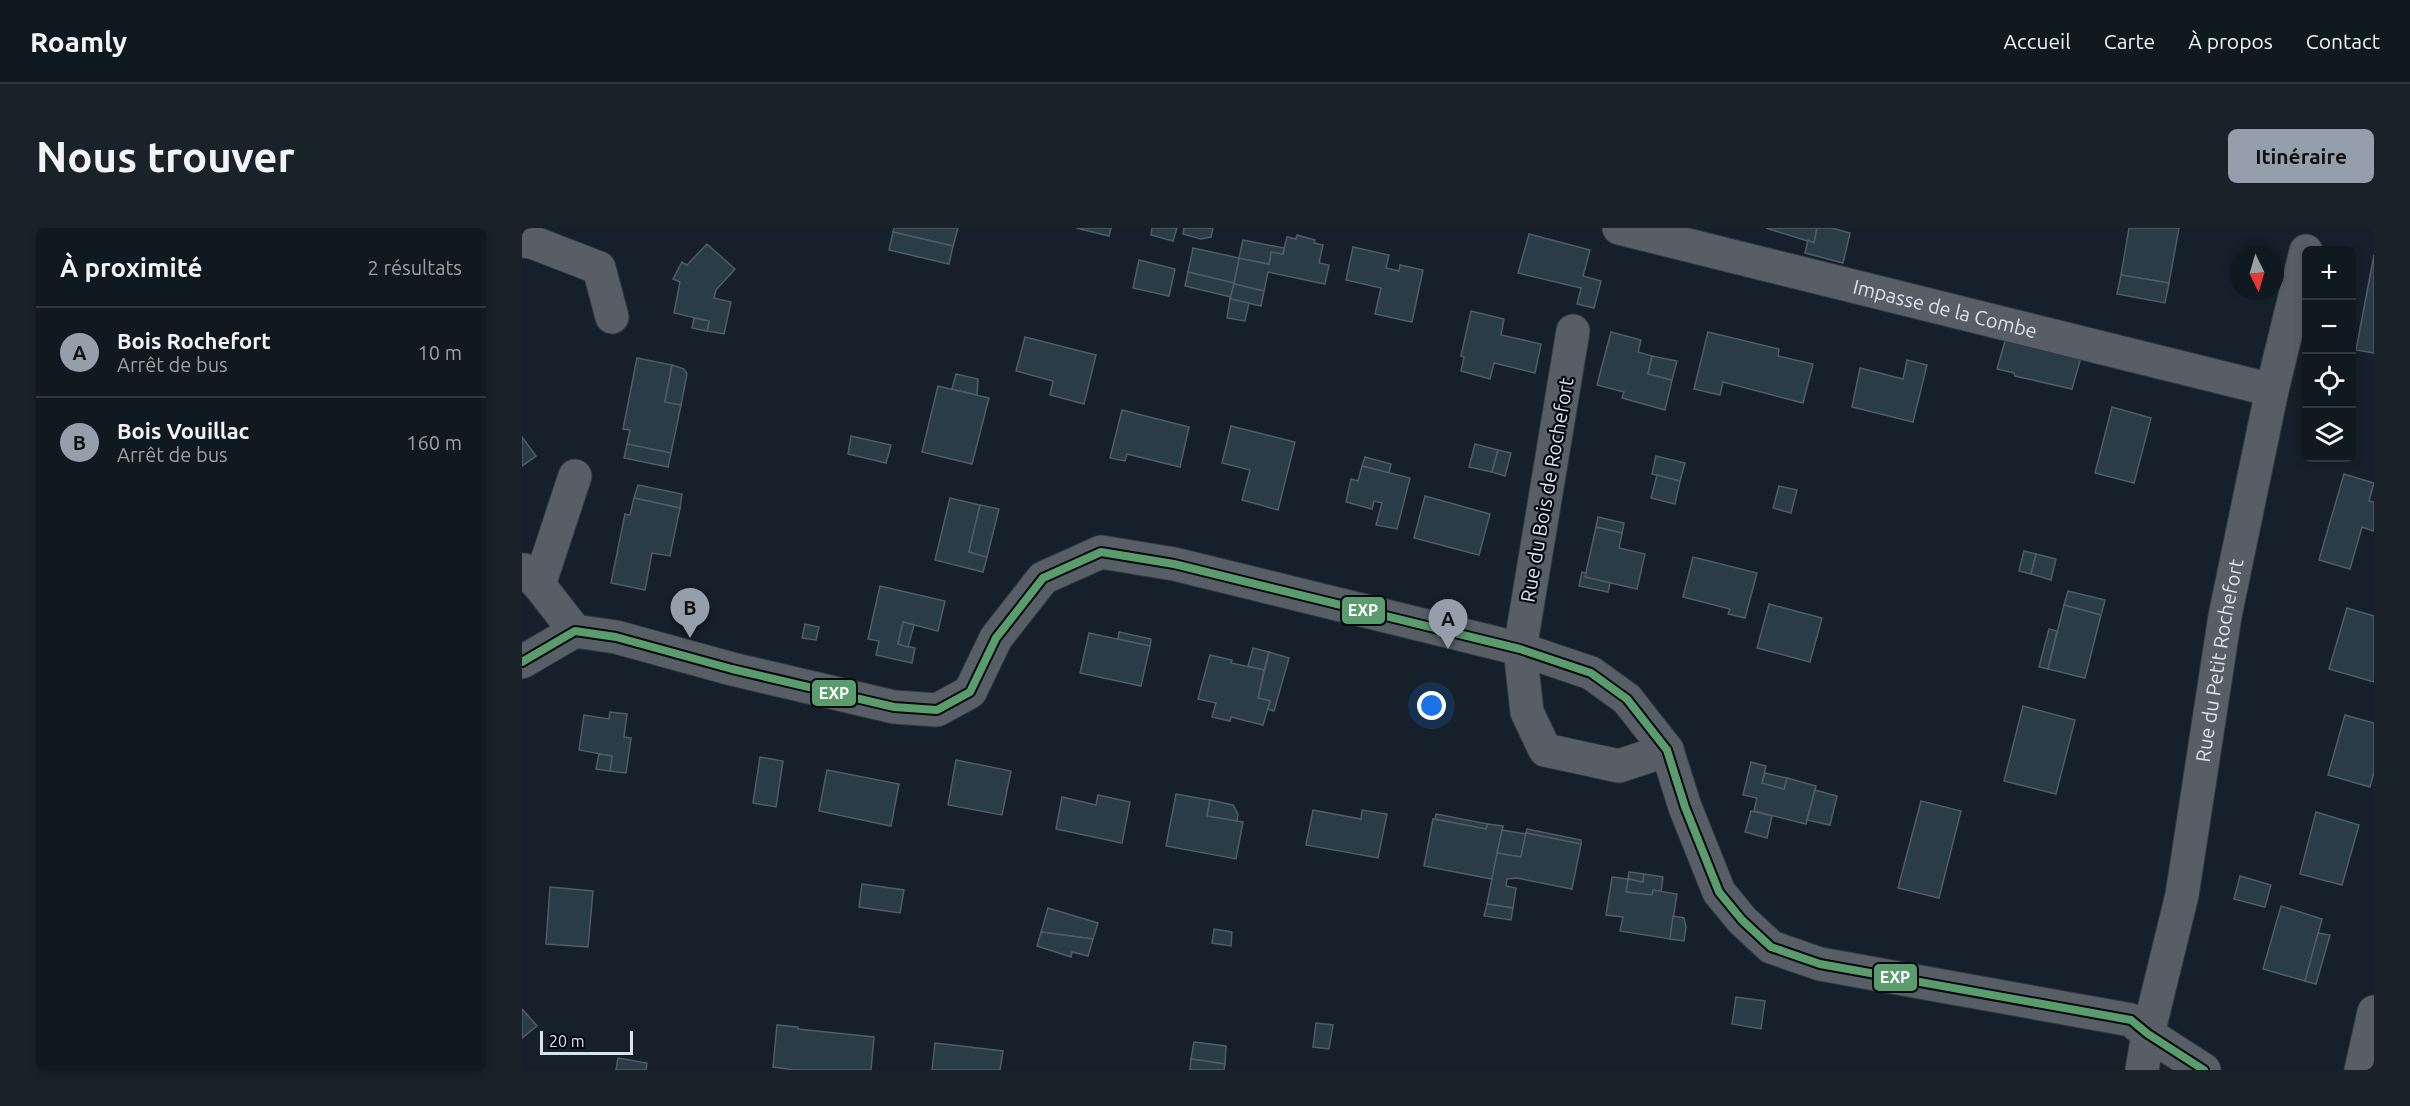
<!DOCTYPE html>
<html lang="fr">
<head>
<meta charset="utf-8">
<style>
	:root { --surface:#101820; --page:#192129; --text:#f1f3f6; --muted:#9ca0a5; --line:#30373e; --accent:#949fab }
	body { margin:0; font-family:Ubuntu,sans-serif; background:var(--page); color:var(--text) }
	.controls { position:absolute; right:18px; top:18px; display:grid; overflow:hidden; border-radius:9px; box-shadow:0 3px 9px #0003 }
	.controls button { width:54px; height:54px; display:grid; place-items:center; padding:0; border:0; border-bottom:2px solid var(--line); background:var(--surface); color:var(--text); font:30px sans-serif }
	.compass { position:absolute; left:1708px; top:18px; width:54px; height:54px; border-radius:50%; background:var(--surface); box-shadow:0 3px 9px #0003; rotate:175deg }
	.scale { position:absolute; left:18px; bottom:15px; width:93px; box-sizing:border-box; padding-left:6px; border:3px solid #d8e3f0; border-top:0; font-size:16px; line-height:21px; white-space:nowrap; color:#d8e3f0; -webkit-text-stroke:4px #040911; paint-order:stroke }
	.you { position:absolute; left:910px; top:478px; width:21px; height:21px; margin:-15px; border:4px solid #fff; border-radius:50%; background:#1a73e8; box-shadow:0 0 0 9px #1a73e833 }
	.badge { display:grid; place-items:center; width:39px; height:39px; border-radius:50%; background:var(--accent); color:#111; font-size:20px; font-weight:700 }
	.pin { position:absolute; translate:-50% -50px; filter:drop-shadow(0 2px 3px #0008) }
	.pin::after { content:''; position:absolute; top:32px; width:21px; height:18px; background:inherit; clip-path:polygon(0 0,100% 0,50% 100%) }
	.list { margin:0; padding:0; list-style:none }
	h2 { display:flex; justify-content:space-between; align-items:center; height:78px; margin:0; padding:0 24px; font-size:26px }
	h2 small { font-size:20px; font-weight:400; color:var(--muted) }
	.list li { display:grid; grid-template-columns:39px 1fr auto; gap:18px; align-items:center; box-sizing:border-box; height:90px; padding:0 24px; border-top:2px solid var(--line) }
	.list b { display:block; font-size:22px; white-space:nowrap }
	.list p { margin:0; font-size:20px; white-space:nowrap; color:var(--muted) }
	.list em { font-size:20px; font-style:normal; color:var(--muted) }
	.icon { flex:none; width:33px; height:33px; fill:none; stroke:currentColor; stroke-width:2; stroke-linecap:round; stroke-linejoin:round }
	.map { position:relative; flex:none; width:1852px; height:842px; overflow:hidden; border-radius:9px }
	header { display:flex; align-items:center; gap:36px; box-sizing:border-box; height:84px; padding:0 30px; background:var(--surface); border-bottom:2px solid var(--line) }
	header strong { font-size:28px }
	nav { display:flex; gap:33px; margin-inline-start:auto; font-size:21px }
	.intro { display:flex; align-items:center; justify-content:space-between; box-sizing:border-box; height:144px; padding:0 36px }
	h1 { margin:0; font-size:42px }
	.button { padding:15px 27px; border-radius:9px; background:var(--accent); color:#111; font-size:21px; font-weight:700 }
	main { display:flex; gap:36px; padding:0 36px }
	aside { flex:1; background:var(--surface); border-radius:9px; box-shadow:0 3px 9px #0003 }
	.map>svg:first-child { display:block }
</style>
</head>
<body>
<header>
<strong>Roamly</strong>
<nav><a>Accueil</a><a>Carte</a><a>À propos</a><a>Contact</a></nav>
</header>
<div class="intro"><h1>Nous trouver</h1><a class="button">Itinéraire</a></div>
<main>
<aside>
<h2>À proximité<small>2 résultats</small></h2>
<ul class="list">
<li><span class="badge">A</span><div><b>Bois Rochefort</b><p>Arrêt de bus</p></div><em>10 m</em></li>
<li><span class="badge">B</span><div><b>Bois Vouillac</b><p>Arrêt de bus</p></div><em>160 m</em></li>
</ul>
</aside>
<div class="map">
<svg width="1852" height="842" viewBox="0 0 1852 842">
	<rect width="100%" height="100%" fill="#16202a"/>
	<g fill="#2a3c45" stroke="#515c64" stroke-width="1.5">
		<polygon points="372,0 436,0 431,18 371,4"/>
		<polygon points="554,0 589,0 587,8"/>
		<polygon points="630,0 655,0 651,13 629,7"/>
		<polygon points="662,0 691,0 689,9 679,11 661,6"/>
		<polygon points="1244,0 1295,0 1292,15"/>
		<polygon points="1295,0 1310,0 1328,5 1321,35 1283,25 1286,12 1292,15"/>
		<polygon points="1607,0 1657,0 1647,55 1599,47"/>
		<polygon points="371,4 431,18 427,36 367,22"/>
		<polygon points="1007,6 1068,22 1061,48 1079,53 1072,80 1055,76 1059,60 996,45"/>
		<polygon points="775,7 793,12 792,15 801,17 797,35 807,37 803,56 746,44 742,63 712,56 717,30 747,36 749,24 761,26 765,9 774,11"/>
		<polygon points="721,12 762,20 761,26 749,24 747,36 717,30"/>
		<polygon points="185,16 213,41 194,62 192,70 209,74 202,106 185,103 187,93 152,85 158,54 151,51 160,34 165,37"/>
		<polygon points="831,19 867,27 864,40 877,43 878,37 901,42 890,94 853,86 859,60 824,52"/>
		<polygon points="671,20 717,30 712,55 666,44"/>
		<polygon points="1852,27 1852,125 1834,122"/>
		<polygon points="617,32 653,41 647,68 611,60"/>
		<polygon points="666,44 712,55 709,69 663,58"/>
		<polygon points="1599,47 1647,55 1643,75 1595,66"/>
		<polygon points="712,56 742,63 739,78 708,71"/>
		<polygon points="708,71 727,75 723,93 705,90"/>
		<polygon points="949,83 982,91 979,107 1019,116 1013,145 972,135 968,151 939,143 942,129 939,128"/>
		<polygon points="172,90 187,93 185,103 170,100"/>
		<polygon points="1089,104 1119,112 1116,124 1130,128 1126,146 1150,152 1143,182 1100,170 1102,164 1075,157"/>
		<polygon points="1186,104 1257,121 1256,128 1291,136 1281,175 1201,154 1198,167 1172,161"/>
		<polygon points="503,109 574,127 562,176 528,167 531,153 494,143"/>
		<polygon points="1484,110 1560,126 1550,161 1493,148 1492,145 1475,141"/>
		<polygon points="1130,128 1155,133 1150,152 1126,146"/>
		<polygon points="115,130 150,137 143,174 159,177 149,225 105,216 108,202 101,201"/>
		<polygon points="1385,132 1405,137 1391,194 1330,179 1338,140 1381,151"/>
		<polygon points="150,137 162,141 165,146 159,177 143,174"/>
		<polygon points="434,146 456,151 455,167 430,161"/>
		<polygon points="416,158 467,170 450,236 400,224"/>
		<polygon points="1590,179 1629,190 1612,255 1573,245"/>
		<polygon points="600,182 667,199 658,239 605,226 603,233 588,230"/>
		<polygon points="709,198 773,214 756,282 720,272 728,242 700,235"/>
		<polygon points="329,208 369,217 364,235 326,226"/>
		<polygon points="0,209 14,228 0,238"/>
		<polygon points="105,216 149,225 146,239 102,230"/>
		<polygon points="953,216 976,222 970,244 947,239"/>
		<polygon points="976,222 989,225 983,248 970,244"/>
		<polygon points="1134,228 1163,235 1158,253 1130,246"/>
		<polygon points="843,229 869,236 867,245 840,238"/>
		<polygon points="840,238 888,250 875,301 854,297 860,275 852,273 850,281 824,274 829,251 836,253"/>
		<polygon points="1822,246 1852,255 1847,273 1852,274 1852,299 1851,303 1840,299 1828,341 1797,332"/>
		<polygon points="1135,247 1158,253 1153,276 1129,270"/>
		<polygon points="116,257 160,266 158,280 112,270"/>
		<polygon points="1257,258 1275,262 1269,285 1251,280"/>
		<polygon points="903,268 968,286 957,327 892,310"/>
		<polygon points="112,270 158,280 148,328 130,325 123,362 89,355 103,286 108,287"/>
		<polygon points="428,270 458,277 447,324 465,329 461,344 413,332"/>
		<polygon points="458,277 477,281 465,329 447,324"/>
		<polygon points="1076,289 1102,295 1100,305 1074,299"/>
		<polygon points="1074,299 1100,305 1097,320 1123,326 1115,361 1063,349"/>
		<polygon points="1502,323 1514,326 1509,346 1497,343"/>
		<polygon points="1514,326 1534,331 1529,352 1509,346"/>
		<polygon points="1171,329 1235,345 1223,390 1206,386 1208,381 1161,369"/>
		<polygon points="1060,344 1064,345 1063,349 1088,355 1086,364 1057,358"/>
		<polygon points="358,358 423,373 416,403 381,394 376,416 393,420 390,435 354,427 357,413 346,411"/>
		<polygon points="1546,363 1583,372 1579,387 1542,377"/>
		<polygon points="1247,376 1300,390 1288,434 1235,420"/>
		<polygon points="1542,377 1579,387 1563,450 1526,441"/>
		<polygon points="1825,380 1852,388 1852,454 1807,441"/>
		<polygon points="381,394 392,397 386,419 376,416"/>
		<polygon points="283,396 297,399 294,412 280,410"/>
		<polygon points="1527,401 1535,403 1526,441 1517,439"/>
		<polygon points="597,404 629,411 628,418 596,411"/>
		<polygon points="567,405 628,418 619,458 558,445"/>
		<polygon points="731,420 747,424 742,442 726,438"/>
		<polygon points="747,424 767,430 752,483 745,481 748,473 736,470"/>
		<polygon points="688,427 710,432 709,435 742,442 736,470 748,473 741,497 709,489 708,493 690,489 694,475 676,471"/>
		<polygon points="1501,478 1553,492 1534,566 1482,553"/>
		<polygon points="88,484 105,486 102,509 109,510 104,545 88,543 90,528 57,522 62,487 87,491"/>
		<polygon points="1823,487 1852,495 1852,544 1848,559 1806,547"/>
		<polygon points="77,526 90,528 88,543 74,541"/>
		<polygon points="238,529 261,533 254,579 231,575"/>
		<polygon points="434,532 489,543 480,587 426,577"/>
		<polygon points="1229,534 1244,538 1240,555 1262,561 1265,550 1294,558 1284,596 1232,583 1235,570 1221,567"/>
		<polygon points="305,542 377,556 369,598 297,583"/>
		<polygon points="1243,545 1265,550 1262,561 1240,555"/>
		<polygon points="1293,562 1315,568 1308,597 1285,592"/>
		<polygon points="654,566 688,572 685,588 721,594 714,631 644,618"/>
		<polygon points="576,567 608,574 600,615 534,601 540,569 574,577"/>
		<polygon points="688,572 711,577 716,586 715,593 685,588"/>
		<polygon points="1399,573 1439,583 1417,670 1376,660"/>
		<polygon points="791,582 839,591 840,582 865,586 856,630 784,617"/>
		<polygon points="1229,583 1250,588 1245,610 1223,604"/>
		<polygon points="1794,584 1837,597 1820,657 1778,646"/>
		<polygon points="914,586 966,596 964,601 913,591"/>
		<polygon points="911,591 964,601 966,596 981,598 970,651 902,638"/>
		<polygon points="1005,601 1059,612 1059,616 1004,605"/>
		<polygon points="980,602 1004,606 999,629 975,625"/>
		<polygon points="1004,605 1059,616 1050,661 995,650 985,651 984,658 994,660 991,680 965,676 975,625 999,629"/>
		<polygon points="1107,644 1122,646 1121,654 1106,651"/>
		<polygon points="1122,646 1141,649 1139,664 1131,662 1130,667 1104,664 1106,651 1121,654"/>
		<polygon points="1718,648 1749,657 1743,679 1712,671"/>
		<polygon points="1090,649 1106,651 1104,664 1130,667 1131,662 1155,666 1148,711 1098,703 1101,689 1084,687"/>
		<polygon points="340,656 382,662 378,685 337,679"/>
		<polygon points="28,659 71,663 66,719 24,716"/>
		<polygon points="965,676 991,680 989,692 962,688"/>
		<polygon points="1759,678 1800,691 1783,753 1741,741"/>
		<polygon points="526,680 576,695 571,711 519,704"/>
		<polygon points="1151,688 1162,690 1164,699 1162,713 1148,711"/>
		<polygon points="692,701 710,704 709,718 690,715"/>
		<polygon points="519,704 571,711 566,728 550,724 549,729 515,718"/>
		<polygon points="1796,705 1808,707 1794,756 1783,753"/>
		<polygon points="1214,769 1243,773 1239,801 1210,796"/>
		<polygon points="0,781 15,798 0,810"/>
		<polygon points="794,795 811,797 807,821 791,819"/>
		<polygon points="255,797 276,799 276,801 352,809 349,842 272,842 251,839"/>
		<polygon points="672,814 704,818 703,836 669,831"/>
		<polygon points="413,815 481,823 478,842 410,842"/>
		<polygon points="96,830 125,835 124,842 94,842"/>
		<polygon points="669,831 703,836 702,842 668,842"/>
	</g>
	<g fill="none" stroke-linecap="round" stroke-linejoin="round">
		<defs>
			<g id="street">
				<path id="s1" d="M1097 0 1750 162"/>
				<polyline points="0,13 10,14 77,40 90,89"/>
				<polyline points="1051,103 998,421 1005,484 1023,522 1097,538 1145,522"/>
				<polyline points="2,342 17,357 53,403"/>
				<polyline points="17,357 53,248"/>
				<polyline points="0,434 53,403 94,409 210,441 372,479 415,482 448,464 474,410 521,350 579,324 652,336 998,421 1069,445 1105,471 1145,522 1163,579 1197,664 1220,692 1249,719 1298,736 1609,792 1626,806 1682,842"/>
				<path id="s2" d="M1620 842 1626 806 1660 667 1703 388 1750 162 1784 23"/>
				<polyline points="1839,842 1852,784"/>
			</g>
		</defs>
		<use href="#street" stroke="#323942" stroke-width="35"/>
		<use href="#street" stroke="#575e66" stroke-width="33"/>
		<defs>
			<polyline id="bus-1" points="0,434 53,403 94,409 210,441 372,479 415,482 448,464 474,410 521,350 579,324 652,336 998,421 1069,445 1105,471 1145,522 1163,579 1197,664 1220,692 1249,719 1298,736 1609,792 1626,806 1682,842"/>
		</defs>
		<use href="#bus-1" stroke="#040911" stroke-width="12"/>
		<use href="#bus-1" stroke="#5a9c6c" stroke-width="8"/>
	</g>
	<g text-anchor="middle" stroke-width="4.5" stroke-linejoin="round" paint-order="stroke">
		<g font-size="20" fill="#d8e3f0" stroke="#040911">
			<text dy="7" stroke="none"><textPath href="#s1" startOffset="336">Impasse de la Combe</textPath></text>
			<text transform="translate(1025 262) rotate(-80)" y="7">Rue du Bois de Rochefort</text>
			<text dy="7" stroke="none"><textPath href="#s2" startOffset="417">Rue du Petit Rochefort</textPath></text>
		</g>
	</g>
	<g stroke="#040911" stroke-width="2">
		<rect x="819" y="368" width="45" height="29" rx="6" fill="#5a9c6c"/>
		<rect x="289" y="451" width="46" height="28" rx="6" fill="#5a9c6c"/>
		<rect x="1351" y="735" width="45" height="29" rx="6" fill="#5a9c6c"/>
	</g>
	<g font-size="16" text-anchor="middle" font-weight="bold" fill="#fff">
		<text x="841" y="388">EXP</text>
		<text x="312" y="471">EXP</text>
		<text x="1373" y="755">EXP</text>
	</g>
</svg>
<div class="controls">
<button>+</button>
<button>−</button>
<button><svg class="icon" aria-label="locate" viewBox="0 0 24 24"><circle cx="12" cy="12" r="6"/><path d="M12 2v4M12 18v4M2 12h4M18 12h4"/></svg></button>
<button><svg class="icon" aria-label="layers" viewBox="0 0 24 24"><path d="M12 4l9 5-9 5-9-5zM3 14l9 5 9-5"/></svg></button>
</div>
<svg class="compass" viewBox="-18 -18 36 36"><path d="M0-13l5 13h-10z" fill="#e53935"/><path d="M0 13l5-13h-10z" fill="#9ca0a5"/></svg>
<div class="scale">20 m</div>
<div class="you"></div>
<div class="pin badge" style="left:926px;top:421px">A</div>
<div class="pin badge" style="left:168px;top:410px">B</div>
</div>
</main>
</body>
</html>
